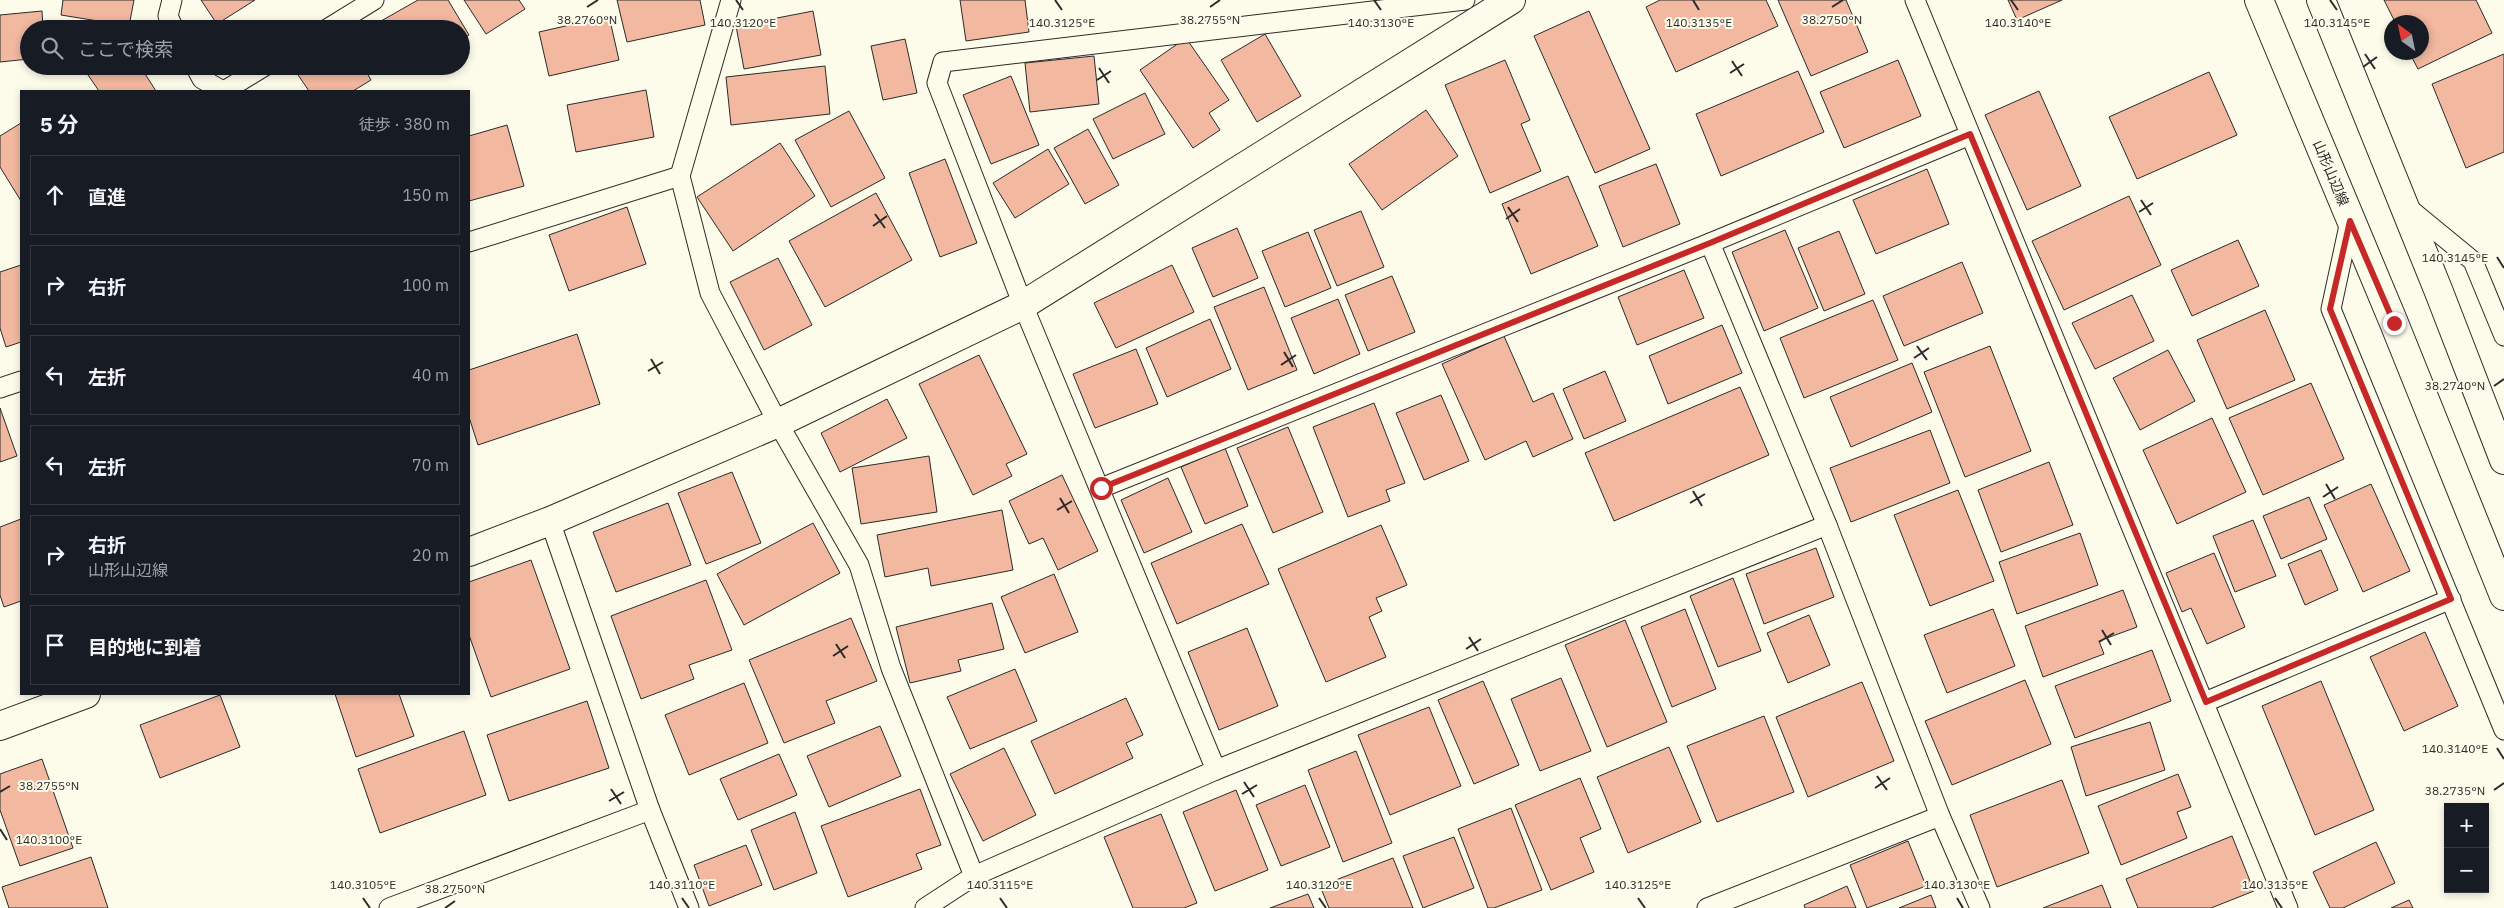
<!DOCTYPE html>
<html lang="ja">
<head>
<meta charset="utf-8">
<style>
	:root { --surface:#171b24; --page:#242831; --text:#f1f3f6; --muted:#9ea1a6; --line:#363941 }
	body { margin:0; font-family:"IBM Plex Sans","Noto Sans JP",sans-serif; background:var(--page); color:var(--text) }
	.controls { position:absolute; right:15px; bottom:15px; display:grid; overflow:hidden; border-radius:0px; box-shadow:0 2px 8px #0003 }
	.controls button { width:45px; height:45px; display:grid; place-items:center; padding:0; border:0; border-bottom:1px solid var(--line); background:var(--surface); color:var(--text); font:25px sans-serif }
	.compass { position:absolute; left:2384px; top:15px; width:45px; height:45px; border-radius:50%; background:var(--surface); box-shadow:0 2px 8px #0003; rotate:327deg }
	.stop { position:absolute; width:15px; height:15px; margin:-11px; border:4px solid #c62828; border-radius:50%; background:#fff }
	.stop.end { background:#c62828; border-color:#fff; box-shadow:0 1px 5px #0008 }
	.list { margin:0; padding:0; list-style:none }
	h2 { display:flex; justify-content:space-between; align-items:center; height:65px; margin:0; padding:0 20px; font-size:21px }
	h2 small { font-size:16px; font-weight:400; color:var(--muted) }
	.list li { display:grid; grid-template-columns:32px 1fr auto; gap:15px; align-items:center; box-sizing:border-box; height:80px; margin:0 10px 10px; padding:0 10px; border:1px solid var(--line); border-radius:0px }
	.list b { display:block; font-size:19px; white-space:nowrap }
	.list p { margin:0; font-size:16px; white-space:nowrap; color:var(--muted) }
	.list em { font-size:16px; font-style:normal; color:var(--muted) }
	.icon { flex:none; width:28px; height:28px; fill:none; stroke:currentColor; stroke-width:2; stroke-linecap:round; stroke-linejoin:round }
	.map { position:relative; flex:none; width:2504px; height:908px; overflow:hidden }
	.search { position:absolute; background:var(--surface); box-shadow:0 2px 8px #0003; left:20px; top:20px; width:450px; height:55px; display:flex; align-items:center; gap:12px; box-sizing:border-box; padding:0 18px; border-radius:28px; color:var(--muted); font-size:19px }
	.panel { position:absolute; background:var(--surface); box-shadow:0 2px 8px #0003; left:20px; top:90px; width:450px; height:605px; border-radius:0px }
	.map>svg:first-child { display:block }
</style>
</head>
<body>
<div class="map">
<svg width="2504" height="908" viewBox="0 0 2504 908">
	<rect width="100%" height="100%" fill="#fdfbea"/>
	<g fill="#f2b8a0" stroke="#2b2b2b">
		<polygon points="63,0 134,0 129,26 61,15"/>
		<polygon points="201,0 255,0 217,24"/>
		<polygon points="418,0 448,0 469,35 461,39 461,29 386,29 381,21"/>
		<polygon points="464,0 519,0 525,9 486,34"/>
		<polygon points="617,0 700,0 705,25 627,42"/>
		<polygon points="960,0 1025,0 1029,32 966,41"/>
		<polygon points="1660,0 1766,0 1778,26 1676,72 1646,7"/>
		<polygon points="1778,0 1846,0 1868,52 1811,76"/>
		<polygon points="2008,0 2062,0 2017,20"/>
		<polygon points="2384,0 2476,0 2492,33 2418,69 2409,52 2422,52 2422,22 2395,22"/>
		<polygon points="42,11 43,29 29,29 29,59 0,62 0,15"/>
		<polygon points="813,11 821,55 744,69 736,26"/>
		<polygon points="1589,11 1650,149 1595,173 1534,36"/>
		<polygon points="609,16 619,60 549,76 539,32"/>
		<polygon points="1265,34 1301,96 1257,122 1221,60"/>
		<polygon points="1186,38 1229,100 1209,113 1220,130 1193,148 1140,70"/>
		<polygon points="905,39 917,93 883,100 871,46"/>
		<polygon points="2504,54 2504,152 2466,168 2432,84"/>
		<polygon points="1094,56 1099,104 1030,112 1025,63"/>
		<polygon points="1505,60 1530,120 1521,124 1541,171 1490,193 1445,85"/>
		<polygon points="1898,60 1921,116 1844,148 1820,92"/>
		<polygon points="100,66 140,66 156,91 99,91 88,75"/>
		<polygon points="299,66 363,66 371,80 353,91 309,91 294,69"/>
		<polygon points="825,66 830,114 731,125 726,77"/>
		<polygon points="1798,71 1824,132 1721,176 1696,114"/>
		<polygon points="2209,72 2237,135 2137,179 2109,117"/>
		<polygon points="1011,76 1039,145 991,164 963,95"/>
		<polygon points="646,90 654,137 576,152 567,105"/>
		<polygon points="2039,91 2081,186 2027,210 1985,115"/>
		<polygon points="1145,93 1165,134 1113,159 1093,119"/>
		<polygon points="1426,110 1458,156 1382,210 1349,164"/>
		<polygon points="849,111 885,178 831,207 795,140"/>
		<polygon points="21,123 21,201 0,167 0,136"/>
		<polygon points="507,125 524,186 469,201 469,136"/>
		<polygon points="1088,129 1119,185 1085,204 1054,148"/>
		<polygon points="780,143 815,196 733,251 697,197"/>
		<polygon points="1048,149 1069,184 1015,218 993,183"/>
		<polygon points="945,159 977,243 940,257 909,173"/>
		<polygon points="1656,164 1680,224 1623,247 1599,186"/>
		<polygon points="1927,169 1949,224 1876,254 1853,200"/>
		<polygon points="1568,176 1598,246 1531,274 1502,204"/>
		<polygon points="876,193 912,260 825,307 789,241"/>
		<polygon points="2129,196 2161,265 2064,310 2032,241"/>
		<polygon points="627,207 646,264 569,291 549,235"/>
		<polygon points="1361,211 1384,267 1337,286 1314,230"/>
		<polygon points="1237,228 1258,278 1213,297 1192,248"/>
		<polygon points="1785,230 1818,308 1764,331 1732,252"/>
		<polygon points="1839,231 1865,294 1824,311 1798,248"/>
		<polygon points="1308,232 1331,288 1285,307 1262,251"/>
		<polygon points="2238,240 2259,286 2192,316 2171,270"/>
		<polygon points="778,258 812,325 764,350 730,282"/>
		<polygon points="1962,262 1983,313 1904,346 1883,296"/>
		<polygon points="21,265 21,342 6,347 0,328 0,272"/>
		<polygon points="1172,265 1194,312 1116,348 1094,303"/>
		<polygon points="1684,270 1704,318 1637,345 1618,297"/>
		<polygon points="1392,276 1415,332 1368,351 1345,295"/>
		<polygon points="1264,287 1297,370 1248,390 1214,307"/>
		<polygon points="2132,295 2154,341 2095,369 2072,323"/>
		<polygon points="1338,299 1360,354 1314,374 1291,318"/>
		<polygon points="1873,300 1898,360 1804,398 1780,338"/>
		<polygon points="2265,310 2295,380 2227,409 2197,340"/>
		<polygon points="1210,319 1231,369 1167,397 1146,348"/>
		<polygon points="1722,325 1742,373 1668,404 1649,356"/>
		<polygon points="577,334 600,404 478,445 469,417 469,370"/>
		<polygon points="1504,336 1533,402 1553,393 1573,439 1533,457 1526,441 1485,460 1442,364"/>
		<polygon points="1990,346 2031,451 1965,477 1924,372"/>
		<polygon points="1136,349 1158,404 1095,428 1073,374"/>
		<polygon points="2168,350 2195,401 2140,430 2113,378"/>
		<polygon points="979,355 1027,454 1006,464 1012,476 973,495 919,384"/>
		<polygon points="1912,363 1932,412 1851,447 1830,397"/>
		<polygon points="1605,371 1626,421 1584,439 1563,389"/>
		<polygon points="2311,383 2344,459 2263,495 2229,418"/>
		<polygon points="1740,387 1769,455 1614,521 1585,453"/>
		<polygon points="1441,395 1469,461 1424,480 1396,413"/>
		<polygon points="887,399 907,438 840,472 821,433"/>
		<polygon points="1374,403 1405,483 1386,490 1390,501 1348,517 1313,427"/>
		<polygon points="0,408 17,456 0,462"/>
		<polygon points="2212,418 2246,492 2177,524 2143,450"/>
		<polygon points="1288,427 1323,512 1273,533 1237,448"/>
		<polygon points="1930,430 1950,483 1851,522 1830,468"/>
		<polygon points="1225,448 1248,506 1205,524 1181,467"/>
		<polygon points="929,456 937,512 861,524 852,468"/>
		<polygon points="2049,462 2073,525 2001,552 1978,490"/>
		<polygon points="732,472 761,543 706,564 678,493"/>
		<polygon points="1062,475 1098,551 1058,570 1043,538 1029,544 1009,501"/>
		<polygon points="1168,478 1192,532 1144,553 1121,500"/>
		<polygon points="2371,484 2410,571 2363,592 2324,505"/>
		<polygon points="1958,490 1994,581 1930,606 1894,515"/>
		<polygon points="2309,497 2327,539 2281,559 2263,516"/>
		<polygon points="668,503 691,565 616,592 593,532"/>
		<polygon points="1002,510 1013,570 931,586 928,568 885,577 877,535"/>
		<polygon points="21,519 21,601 4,607 0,595 0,527"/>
		<polygon points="2253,520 2276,576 2235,592 2213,536"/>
		<polygon points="813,523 840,573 744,625 717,574"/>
		<polygon points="1242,524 1269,584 1177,624 1151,563"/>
		<polygon points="1381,525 1407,585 1376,598 1382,611 1369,617 1386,657 1326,682 1278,569"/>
		<polygon points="2080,533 2098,585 2017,614 1999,562"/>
		<polygon points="1816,548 1834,597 1764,624 1746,574"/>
		<polygon points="2321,550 2338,590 2305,605 2288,564"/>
		<polygon points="2214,553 2245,627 2207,644 2191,608 2182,612 2166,573"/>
		<polygon points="531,560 570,669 491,697 469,635 469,582"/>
		<polygon points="1054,574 1078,632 1025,653 1001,597"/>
		<polygon points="1733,578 1761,651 1718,667 1690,596"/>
		<polygon points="706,580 732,650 689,665 694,679 641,699 611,616"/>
		<polygon points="2123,590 2137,627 2099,641 2104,654 2043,677 2025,626"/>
		<polygon points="992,603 1004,649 958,660 961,671 910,683 896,627"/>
		<polygon points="1685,609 1716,689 1672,707 1641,627"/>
		<polygon points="1993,609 2015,666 1947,693 1924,635"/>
		<polygon points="1809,615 1830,665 1788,683 1767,633"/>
		<polygon points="851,618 877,681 826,701 835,723 784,743 749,660"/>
		<polygon points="1625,620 1667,722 1607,747 1565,645"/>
		<polygon points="1247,628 1278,706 1219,730 1188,652"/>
		<polygon points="2425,632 2458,706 2404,731 2370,657"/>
		<polygon points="2152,650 2171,701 2075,738 2055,686"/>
		<polygon points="1015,669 1037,721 970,749 947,697"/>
		<polygon points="1561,678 1591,751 1540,771 1511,699"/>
		<polygon points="2025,680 2051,744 1952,785 1925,721"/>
		<polygon points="1483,681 1519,765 1474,784 1438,700"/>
		<polygon points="2321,681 2374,810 2315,835 2262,706"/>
		<polygon points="1862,682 1894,761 1808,797 1776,717"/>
		<polygon points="744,683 768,743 689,775 665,715"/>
		<polygon points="335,694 399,694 414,736 356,757"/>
		<polygon points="220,695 240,747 160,778 140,725"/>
		<polygon points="1126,698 1143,735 1126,743 1133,758 1055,794 1031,741"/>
		<polygon points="587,701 609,768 509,801 487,735"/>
		<polygon points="1429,707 1461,786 1390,815 1358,735"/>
		<polygon points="1764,716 1794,792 1717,822 1687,746"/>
		<polygon points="2150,722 2165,770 2086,796 2071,747"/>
		<polygon points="880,726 901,776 829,807 807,756"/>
		<polygon points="464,731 486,795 380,833 358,769"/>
		<polygon points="1669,747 1701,822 1628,853 1597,777"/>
		<polygon points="1004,748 1036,815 983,841 950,774"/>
		<polygon points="1356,751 1392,843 1343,862 1308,770"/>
		<polygon points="779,754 797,795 738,820 720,779"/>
		<polygon points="42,759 73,848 20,866 0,810 0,774"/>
		<polygon points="2178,774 2191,807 2177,812 2187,838 2121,865 2098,806"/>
		<polygon points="1580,778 1601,829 1580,838 1594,872 1551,890 1515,805"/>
		<polygon points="2062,780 2089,853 1997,887 1970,815"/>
		<polygon points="1305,785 1330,847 1281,866 1256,805"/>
		<polygon points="920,789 941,845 916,854 922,869 848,897 821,826"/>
		<polygon points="1236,790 1268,870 1215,891 1183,812"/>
		<polygon points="1511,808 1542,890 1494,908 1488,908 1458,829"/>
		<polygon points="795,812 817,873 774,890 751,830"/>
		<polygon points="1161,814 1197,903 1184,908 1133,908 1104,837"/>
		<polygon points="2232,836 2254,891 2211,908 2138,908 2126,879"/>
		<polygon points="1454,837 1474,888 1423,908 1403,856"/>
		<polygon points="1908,841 1926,886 1867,908 1850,865"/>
		<polygon points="2376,842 2395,883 2343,908 2330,908 2313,872"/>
		<polygon points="746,845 762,885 709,906 694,865"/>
		<polygon points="91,857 108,908 9,908 2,887"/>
		<polygon points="1393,858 1413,908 1329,908 1320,886"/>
		<polygon points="2102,885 2111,908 2043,908"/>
		<polygon points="1847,886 1856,908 1805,908 1804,905"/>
		<polygon points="1308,894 1314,908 1270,908"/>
		<polygon points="1931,895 1936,908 1899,908"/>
		<polygon points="2409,900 2413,908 2391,908"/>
	</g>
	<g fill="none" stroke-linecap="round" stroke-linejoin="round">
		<defs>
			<g id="service">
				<polyline points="172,0 168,16 174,29"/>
				<polyline points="1915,0 2288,908"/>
				<polyline points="327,29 374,0"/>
				<polyline points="195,66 202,79 223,91"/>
				<polyline points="224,91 265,66"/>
				<polyline points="680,176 731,0"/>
				<polyline points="2406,206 2473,261 2504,336"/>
				<polyline points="2350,221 2331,309 2504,730"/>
				<polyline points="469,242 680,176 710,293 778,423 859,565 891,668 974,876"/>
				<polyline points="1710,243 1827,525 1940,816 1980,908"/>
				<polyline points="0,388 21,381"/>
				<polyline points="1101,488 1710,243 1970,135"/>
				<polyline points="550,521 650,810 689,908"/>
				<polyline points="2205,702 2451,599"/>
				<polyline points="1216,770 1023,305 937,83 943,62 1465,0"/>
				<polyline points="389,908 650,810"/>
				<polyline points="925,908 974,876 1216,770 1827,525"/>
				<polyline points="1707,908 1940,816"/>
			</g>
			<g id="minor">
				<polyline points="469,552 550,521 778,423 1023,305 1511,0"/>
				<polyline points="0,726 86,694"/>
			</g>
			<g id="primary">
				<polyline points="2259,0 2394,323 2504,596"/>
				<polyline points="2321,0 2439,292 2504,460"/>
			</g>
		</defs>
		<use href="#service" stroke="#2b2b2b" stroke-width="21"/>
		<use href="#minor" stroke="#2b2b2b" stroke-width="30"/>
		<use href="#primary" stroke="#2b2b2b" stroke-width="30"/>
		<use href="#service" stroke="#fdfbea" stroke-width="19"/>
		<use href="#minor" stroke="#fdfbea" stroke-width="28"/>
		<use href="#primary" stroke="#fdfbea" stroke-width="28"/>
	</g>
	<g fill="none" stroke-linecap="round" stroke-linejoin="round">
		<polyline stroke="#c62828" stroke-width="6" points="1101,488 1710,243 1970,134 2206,702 2451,599 2330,309 2350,221 2394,323"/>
	</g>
	<path fill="none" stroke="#2b2b2b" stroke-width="2" d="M736 0 743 10M1055 0 1062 10M1374 0 1381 10M1693 0 1699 10M2011 0 2018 10M2330 0 2337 10M587 7 598 0M1210 7 1220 0M1832 7 1843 0M2365 54 2375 69M1732 61 1742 76M2363 67 2377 57M1099 68 1109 83M1730 73 1744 64M1097 80 1111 71M2141 200 2151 215M1508 207 1518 222M2139 212 2153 203M875 214 885 228M1506 219 1520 209M873 226 887 216M2497 257 2504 268M1917 346 1927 360M1284 352 1293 367M1914 358 1929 348M651 359 660 374M1281 365 1296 355M648 371 663 362M2494 386 2504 379M2326 484 2335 499M1693 491 1702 506M2323 497 2338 487M1060 498 1069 513M1690 503 1705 494M1057 510 1072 501M2102 630 2111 645M1469 637 1478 651M2099 642 2114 633M836 644 845 658M1466 649 1481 639M833 656 848 646M2497 748 2504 759M1877 776 1887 790M1244 782 1254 797M1875 788 1890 778M611 789 621 804M2494 790 2504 783M0 792 10 786M1242 794 1257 785M609 801 624 792M0 829 7 840M363 898 370 908M682 898 689 908M1000 898 1007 908M1319 898 1326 908M1638 898 1645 908M1957 898 1963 908M2275 898 2282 908M445 908 455 901"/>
	<g text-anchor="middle" stroke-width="4" stroke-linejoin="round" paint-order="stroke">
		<g font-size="14" fill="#2b2b2b" stroke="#fdfbea">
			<text transform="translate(2331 173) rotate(67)" y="5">山形山辺線</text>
		</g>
	</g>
	<g font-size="12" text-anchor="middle" fill="#2b2b2b" stroke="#fdfbea" stroke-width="4" stroke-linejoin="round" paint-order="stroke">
		<text x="1832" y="24">38.2750°N</text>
		<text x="587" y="24">38.2760°N</text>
		<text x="1210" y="24">38.2755°N</text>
		<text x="743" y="27">140.3120°E</text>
		<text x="1062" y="27">140.3125°E</text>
		<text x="1381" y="27">140.3130°E</text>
		<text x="1699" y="27">140.3135°E</text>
		<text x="2018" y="27">140.3140°E</text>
		<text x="2337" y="27">140.3145°E</text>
		<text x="2455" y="262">140.3145°E</text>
		<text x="2455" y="390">38.2740°N</text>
		<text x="2455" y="753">140.3140°E</text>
		<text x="49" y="790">38.2755°N</text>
		<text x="2455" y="795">38.2735°N</text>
		<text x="49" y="844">140.3100°E</text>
		<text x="363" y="889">140.3105°E</text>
		<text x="682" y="889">140.3110°E</text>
		<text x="1000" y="889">140.3115°E</text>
		<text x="1319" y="889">140.3120°E</text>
		<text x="1638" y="889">140.3125°E</text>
		<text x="1957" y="889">140.3130°E</text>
		<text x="2275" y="889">140.3135°E</text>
		<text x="455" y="893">38.2750°N</text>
	</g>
</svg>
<div class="controls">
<button>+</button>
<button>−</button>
</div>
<svg class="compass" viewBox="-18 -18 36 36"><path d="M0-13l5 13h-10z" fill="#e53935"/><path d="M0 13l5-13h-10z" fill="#9ea1a6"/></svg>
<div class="stop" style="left:1101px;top:488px"></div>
<div class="stop end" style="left:2394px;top:323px"></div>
<div class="search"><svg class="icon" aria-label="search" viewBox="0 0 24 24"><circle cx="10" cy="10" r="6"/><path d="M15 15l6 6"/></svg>ここで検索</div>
<section class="panel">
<h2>5 分<small>徒歩 · 380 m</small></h2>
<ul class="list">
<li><svg class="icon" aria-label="ahead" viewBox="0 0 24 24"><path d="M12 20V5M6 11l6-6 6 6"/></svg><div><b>直進</b></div><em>150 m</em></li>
<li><svg class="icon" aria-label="right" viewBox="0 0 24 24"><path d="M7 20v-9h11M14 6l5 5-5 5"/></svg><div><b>右折</b></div><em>100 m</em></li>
<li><svg class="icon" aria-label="left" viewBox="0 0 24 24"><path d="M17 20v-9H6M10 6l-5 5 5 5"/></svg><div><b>左折</b></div><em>40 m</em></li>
<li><svg class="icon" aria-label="left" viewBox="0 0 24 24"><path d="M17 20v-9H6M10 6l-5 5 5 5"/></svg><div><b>左折</b></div><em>70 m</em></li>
<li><svg class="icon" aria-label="right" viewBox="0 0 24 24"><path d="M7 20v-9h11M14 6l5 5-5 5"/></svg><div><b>右折</b><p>山形山辺線</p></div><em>20 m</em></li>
<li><svg class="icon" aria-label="arrive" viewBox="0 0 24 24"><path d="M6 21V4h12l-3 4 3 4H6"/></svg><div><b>目的地に到着</b></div></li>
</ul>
</section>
</div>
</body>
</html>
